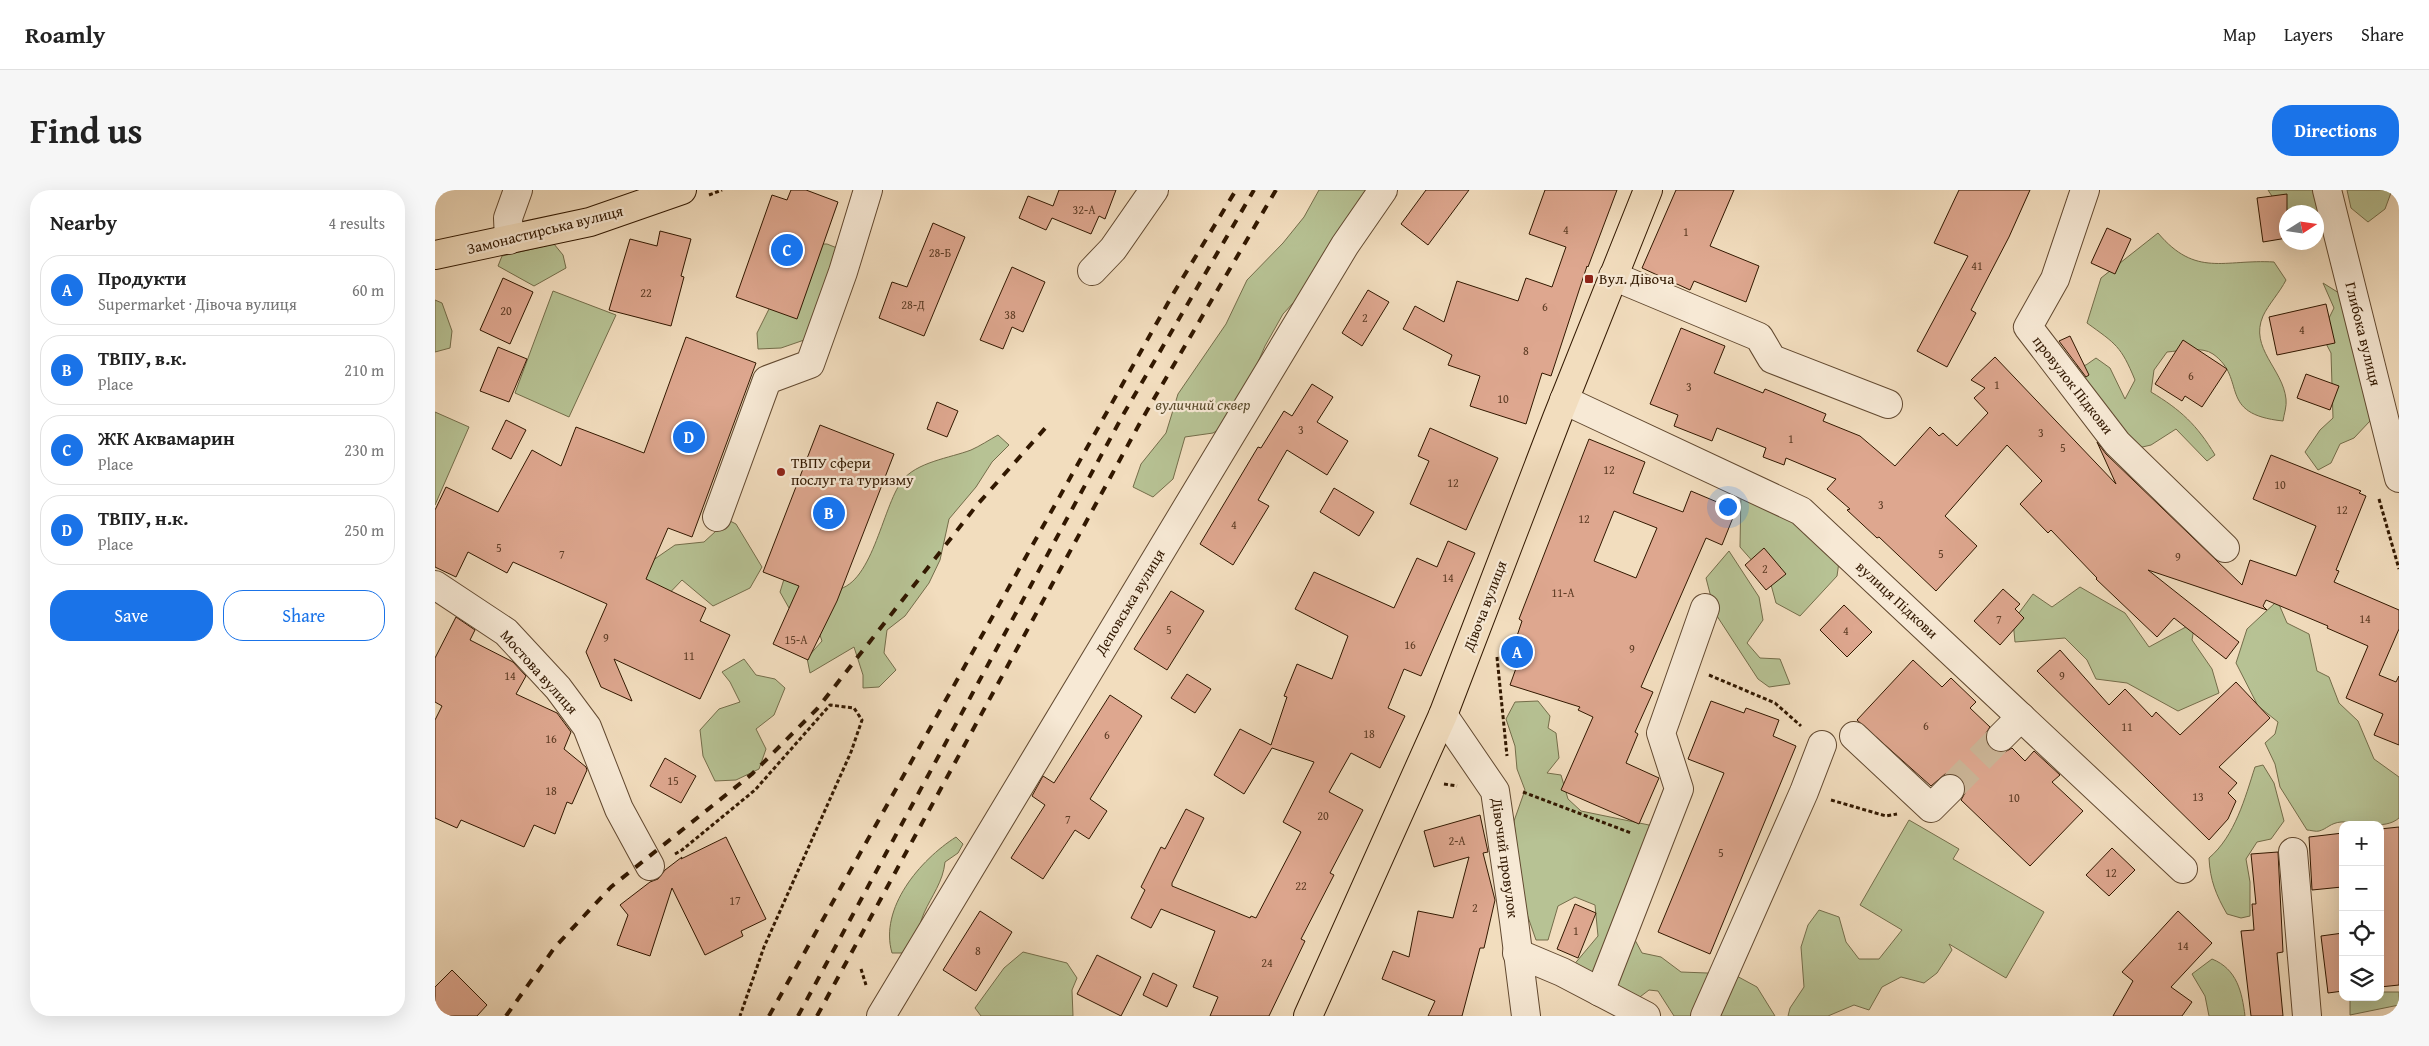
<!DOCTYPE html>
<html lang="en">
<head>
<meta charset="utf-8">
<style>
	:root { --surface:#fff; --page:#f6f6f6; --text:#222; --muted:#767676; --line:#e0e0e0; --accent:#1a73e8 }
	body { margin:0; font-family:"Gentium Book Plus",serif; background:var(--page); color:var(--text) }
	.controls { position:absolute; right:15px; bottom:15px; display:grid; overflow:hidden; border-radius:10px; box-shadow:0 5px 20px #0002 }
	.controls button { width:45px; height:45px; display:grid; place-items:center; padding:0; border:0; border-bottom:1px solid var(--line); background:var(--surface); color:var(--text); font:25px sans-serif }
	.compass { position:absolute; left:1844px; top:15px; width:45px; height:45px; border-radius:50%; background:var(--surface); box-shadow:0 5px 20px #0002; rotate:78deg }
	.you { position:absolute; left:1292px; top:316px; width:18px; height:18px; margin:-12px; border:4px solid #fff; border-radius:50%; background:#1a73e8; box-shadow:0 0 0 8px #1a73e833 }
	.badge { display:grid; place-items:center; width:32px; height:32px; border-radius:50%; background:var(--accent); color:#fff; font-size:16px; font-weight:700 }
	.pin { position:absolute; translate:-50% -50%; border:2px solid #fff; box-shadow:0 1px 5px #0006 }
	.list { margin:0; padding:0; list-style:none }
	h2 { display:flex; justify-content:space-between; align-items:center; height:65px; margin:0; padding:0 20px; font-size:21px }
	h2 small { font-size:16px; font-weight:400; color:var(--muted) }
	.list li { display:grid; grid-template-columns:32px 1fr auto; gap:15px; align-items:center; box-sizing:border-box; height:70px; margin:0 10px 10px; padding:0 10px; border:1px solid var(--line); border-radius:20px }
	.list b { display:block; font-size:19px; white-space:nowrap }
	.list p { margin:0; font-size:16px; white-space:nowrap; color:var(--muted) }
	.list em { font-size:16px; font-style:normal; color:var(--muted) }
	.actions { display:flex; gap:10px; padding:15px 20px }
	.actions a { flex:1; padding:11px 0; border:1px solid var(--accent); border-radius:20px; text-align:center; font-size:18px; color:var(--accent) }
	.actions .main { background:var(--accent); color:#fff }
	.icon { flex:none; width:28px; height:28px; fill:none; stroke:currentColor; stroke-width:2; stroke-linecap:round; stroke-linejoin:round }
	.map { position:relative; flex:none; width:1964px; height:826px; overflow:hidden; border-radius:20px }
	header { display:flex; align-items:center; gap:30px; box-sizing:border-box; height:70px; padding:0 25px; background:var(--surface); border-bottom:1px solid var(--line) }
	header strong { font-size:24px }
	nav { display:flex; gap:28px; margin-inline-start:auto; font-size:18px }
	.intro { display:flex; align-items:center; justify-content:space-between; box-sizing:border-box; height:120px; padding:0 30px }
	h1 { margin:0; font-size:35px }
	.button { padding:12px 22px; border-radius:20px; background:var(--accent); color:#fff; font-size:18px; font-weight:700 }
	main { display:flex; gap:30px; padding:0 30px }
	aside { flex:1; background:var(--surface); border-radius:20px; box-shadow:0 5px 20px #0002 }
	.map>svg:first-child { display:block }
</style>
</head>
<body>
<header>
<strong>Roamly</strong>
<nav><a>Map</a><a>Layers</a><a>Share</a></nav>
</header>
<div class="intro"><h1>Find us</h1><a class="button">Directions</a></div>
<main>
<aside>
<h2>Nearby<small>4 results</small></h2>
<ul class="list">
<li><span class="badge">A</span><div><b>Продукти</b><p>Supermarket · Дівоча вулиця</p></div><em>60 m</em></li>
<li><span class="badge">B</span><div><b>ТВПУ, в.к.</b><p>Place</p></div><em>210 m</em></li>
<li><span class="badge">C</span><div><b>ЖК Аквамарин</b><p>Place</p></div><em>230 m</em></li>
<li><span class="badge">D</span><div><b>ТВПУ, н.к.</b><p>Place</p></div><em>250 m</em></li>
</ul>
<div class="actions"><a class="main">Save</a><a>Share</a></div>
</aside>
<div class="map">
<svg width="1964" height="826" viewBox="0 0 1964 826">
	<rect width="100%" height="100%" fill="#f2ddbe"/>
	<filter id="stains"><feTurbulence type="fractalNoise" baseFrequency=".004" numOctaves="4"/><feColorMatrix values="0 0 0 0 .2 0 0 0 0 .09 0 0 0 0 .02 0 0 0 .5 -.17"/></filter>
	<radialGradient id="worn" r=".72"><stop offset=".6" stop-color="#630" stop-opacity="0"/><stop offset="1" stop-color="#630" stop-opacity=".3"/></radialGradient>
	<g fill="#b7c294" stroke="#746d4a">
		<polygon points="884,0 938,0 871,99 848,124 830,156 817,186 802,207 790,236 778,243 750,247 738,289 718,307 698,297 706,274 731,243 743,204 791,134 812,90 848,53 869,27"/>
		<path d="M1833 0H1899V26L1882 34V22C1856 22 1847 23 1833 0Z"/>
		<polygon points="1912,0 1957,0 1950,19 1933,32 1916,18"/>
		<path d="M1723 43C1761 88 1789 69 1839 72L1851 90C1845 102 1833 115 1828 126 1814 158 1848 179 1851 209 1852 216 1849 224 1848 231 1781 224 1813 189 1778 164 1767 156 1745 161 1732 162L1719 180 1716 202C1746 220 1762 235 1780 265L1772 271 1741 239 1716 255 1699 259 1640 177 1651 175 1661 168 1675 178 1690 209 1700 190C1686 156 1681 154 1652 133L1666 88Z"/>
		<polygon points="119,54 128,65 131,78 99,96 63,76 67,66"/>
		<polygon points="380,54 392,54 412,62 375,148 346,158 323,159 322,143 335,117"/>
		<polygon points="1888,93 1912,108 1940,192 1935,231 1919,248 1905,254 1896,273 1883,280 1870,262 1885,240 1898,228 1896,163 1886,144 1899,118"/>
		<polygon points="118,101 181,125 134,227 80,203"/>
		<polygon points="0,110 7,113 17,141 15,158 0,162"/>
		<polygon points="0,222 34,237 0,315"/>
		<path d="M563 245 574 255 557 272 541 297 514 329 505 370 494 393 470 426 452 440 449 463 461 480 444 497 428 498V485L419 457 375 483 372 468 387 451 379 428 354 418 345 402 350 386C362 390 387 401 398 400 437 399 447 317 467 291 481 272 515 268 536 260 545 256 554 250 563 245Z"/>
		<polygon points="1306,302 1406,358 1402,386 1365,426 1341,413 1335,391 1305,357"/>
		<polygon points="293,330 301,334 327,377 315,398 278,416 247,390 225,413 190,436 211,375 240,355 269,352"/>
		<polygon points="1294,361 1324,407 1328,430 1312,453 1325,468 1345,469 1355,494 1334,497 1323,489 1280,423 1271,388"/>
		<polygon points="1645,397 1690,423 1714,457 1760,432 1757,450 1777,479 1784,503 1743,521 1692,493 1661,489 1652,470 1630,448 1580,452 1578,431 1598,404 1617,417"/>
		<path d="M1843 412 1852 433 1874 444 1882 481 1894 487 1904 513 1923 531 1939 569 1964 587V628C1949 641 1924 631 1906 632 1895 633 1892 639 1884 641 1881 642 1875 640 1872 640L1845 597 1840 574 1830 553 1840 544 1843 532 1823 516 1801 473 1812 439 1840 413Z"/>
		<polygon points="309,469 321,485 340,489 350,498 339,525 321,539 331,559 324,579 301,590 280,591 268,566 265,540 284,519 305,512 295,492 287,482"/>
		<polygon points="1103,511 1115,526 1113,538 1121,543 1124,568 1112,583 1126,585 1133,609 1146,621 1214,635 1225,661 1194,739 1207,763 1226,767 1246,782 1298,784 1322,797 1340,826 1239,826 1223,801 1214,800 1197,813 1137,777 1163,746 1160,715 1140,707 1123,716 1113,750 1101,750 1086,707 1079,631 1090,600 1082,579 1080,556 1071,529 1080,512"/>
		<path d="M1828 575 1839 593 1849 631 1836 649 1822 652 1811 669 1815 692V726L1806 728 1792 724C1781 705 1775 690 1774 668 1800 646 1810 608 1820 577Z"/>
		<polygon points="1474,630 1524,659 1518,669 1609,722 1571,788 1514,754 1517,760 1502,783 1489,793 1466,787 1447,797 1434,820 1419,815 1393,826 1353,826 1355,818 1369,797 1366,757 1373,735 1384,720 1404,727 1411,752 1424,769 1444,769 1467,740 1425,715"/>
		<path d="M521 647 528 654 523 663 510 672C508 692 497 705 489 723 482 740 484 746 473 763H457C444 718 485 670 521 647Z"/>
		<polygon points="588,762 632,773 642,788 637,800 638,826 546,826 540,818 569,778"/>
		<path d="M1777 769C1802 779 1807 802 1810 826H1774L1770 806 1757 784Z"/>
		<polygon points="1945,802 1964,802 1964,815 1915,825 1915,807 1945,807"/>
	</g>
	<g fill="#dea78f" stroke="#321800" fill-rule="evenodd">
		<polygon points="356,0 371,0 403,12 362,129 301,107 337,5 352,10"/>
		<polygon points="624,0 681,0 670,29 664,26 656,44 617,28 611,40 584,28 593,6 618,16"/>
		<polygon points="991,0 1034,0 993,55 966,34"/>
		<polygon points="1110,0 1182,0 1153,77 1152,76 1116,186 1107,183 1091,234 1035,216 1045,186 1013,175 1017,165 968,139 980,116 1009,132 1022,91 1083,111 1091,88 1117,97 1131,57 1094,44"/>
		<polygon points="1241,0 1299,0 1275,56 1324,76 1311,112 1259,91 1255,100 1207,78"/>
		<polygon points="1524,0 1595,0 1574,47 1536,120 1541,123 1512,177 1482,161 1533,66 1499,53"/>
		<polygon points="1852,4 1852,48 1828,52 1822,8"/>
		<polygon points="498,33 530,47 489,146 444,128 457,92 472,97"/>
		<polygon points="1672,38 1696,49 1680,84 1656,73"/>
		<polygon points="225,41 256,49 246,86 249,87 236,136 174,120 195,49 222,56"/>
		<polygon points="577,77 610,92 588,142 577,137 568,159 545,150"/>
		<polygon points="68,88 98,102 75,154 45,140"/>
		<polygon points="933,100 954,112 927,156 907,143"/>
		<polygon points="1891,114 1900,153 1842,165 1834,127"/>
		<polygon points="1246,138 1290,156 1279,183 1328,203 1330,199 1391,224 1388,231 1425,246 1460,276 1495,237 1504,246 1508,243 1522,256 1553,223 1539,208 1550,198 1536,190 1560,167 1681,294 1662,252 1671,264 1807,395 1815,370 1861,386 1881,336 1818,309 1836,265 1926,301 1924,303 1931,306 1901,380 1904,381 1899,392 1964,420 1964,439 1944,485 1961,492 1964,486 1964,555 1939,545 1948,524 1911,508 1933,456 1892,438 1893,436 1831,410 1828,416 1832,420 1713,380 1804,452 1791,469 1739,428 1722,447 1661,389 1662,388 1616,340 1613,343 1585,314 1607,291 1572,255 1510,326 1542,356 1501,401 1444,347 1442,348 1412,320 1415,319 1392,299 1401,289 1351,268 1349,275 1328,267 1331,258 1282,238 1277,251 1239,236 1243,225 1215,214"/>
		<polygon points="1635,146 1654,185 1651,187 1624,151"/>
		<polygon points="251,147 321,173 257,347 233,338 211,389 271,418 265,431 295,445 265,509 179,469 197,511 166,497 151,462 172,414 78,372 72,383 33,362 21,387 0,377 0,320 11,297 63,322 97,260 126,276 141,237 209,263"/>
		<polygon points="1748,150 1792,179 1767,217 1750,206 1747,211 1720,194"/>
		<polygon points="63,157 92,169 74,212 45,201"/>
		<polygon points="1871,184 1904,196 1895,220 1862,208"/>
		<polygon points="877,194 898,207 882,232 913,251 892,285 852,260 823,310 834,316 798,375 765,354 823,257 826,258 849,221 857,226"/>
		<polygon points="502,212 523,221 512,247 492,239"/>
		<polygon points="71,230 91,240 76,269 57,259"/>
		<polygon points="385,235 459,264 402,411 373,470 338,454 364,396 328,382"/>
		<polygon points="995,238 1063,268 1031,340 975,314 994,271 983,266"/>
		<path d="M1154 249 1210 272 1198 303 1248 322 1256 301 1301 320 1287 355 1271 348 1206 497 1218 502 1200 542 1203 544 1191 573 1224 588 1204 634 1126 600 1158 527 1143 520 1145 517 1075 495 1084 470 1075 467 1087 431 1084 429ZM1179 321 1222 338 1201 388 1159 371Z"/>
		<polygon points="899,298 939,322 924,346 885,322"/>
		<polygon points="1013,351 1040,363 986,486 969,479 953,518 970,526 945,578 916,563 894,602 928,620 895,683 899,685 866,749 870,751 834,826 775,826 783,807 758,797 780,741 726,719 716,738 696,728 710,700 706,697 726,657 730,659 751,619 769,628 737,693 737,696 815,728 816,726 821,728 866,642 848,632 879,572 837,558 809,604 779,585 805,539 836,555 852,507 849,506 862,474 897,489 913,446 860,419 879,382 959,418 982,368 1002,377"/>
		<polygon points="1329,358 1351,384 1331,400 1310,375"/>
		<polygon points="1568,399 1585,414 1580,419 1589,428 1565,455 1539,431"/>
		<polygon points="736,401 769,421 732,480 699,459"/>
		<polygon points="1409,415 1437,442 1412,467 1385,440"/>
		<polygon points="21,427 40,440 35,450 78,472 91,486 81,504 122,523 136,542 129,559 151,577 152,580 137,614 132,612 120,644 99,635 89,657 26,630 22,638 0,628 0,530 7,516 0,512 0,468"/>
		<polygon points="1625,460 1674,515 1690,499 1717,527 1721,522 1745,545 1801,492 1835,528 1784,577 1802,593 1793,603 1801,611 1793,629 1774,650 1602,481"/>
		<polygon points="1478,470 1507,497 1516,488 1541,512 1535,518 1555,537 1551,543 1551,551 1555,558 1562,562 1570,562 1577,558 1590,571 1599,561 1625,585 1617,592 1648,621 1595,676 1526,610 1530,603 1530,595 1526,588 1519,584 1510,584 1496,596 1422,530"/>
		<polygon points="752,484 776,499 760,523 736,508"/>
		<polygon points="675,505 707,526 655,609 672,621 654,649 640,640 608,689 576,668 610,615 597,606 608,586 619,593"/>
		<polygon points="1276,511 1309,523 1311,518 1344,530 1338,546 1361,556 1275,764 1223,742 1289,583 1253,569"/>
		<polygon points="230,568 261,586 246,613 215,596"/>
		<polygon points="1045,625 1053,662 1048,663 1060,710 1049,758 1045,758 1027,826 993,826 1000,811 947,789 958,761 974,767 983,721 1018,728 1034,667 999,677 989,641"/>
		<polygon points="1964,637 1964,795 1945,797 1945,639"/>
		<polygon points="1908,643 1908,707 1907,697 1877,700 1874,647"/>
		<polygon points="291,647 331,729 306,741 308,746 270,765 237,698 215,766 182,755 193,725 185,715 215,692 223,689 230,680 247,667 246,669"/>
		<polygon points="1677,658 1700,680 1674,706 1651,685"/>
		<polygon points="1843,662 1848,762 1842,763 1848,826 1816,826 1806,741 1819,740 1817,714 1821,714 1816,664"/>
		<polygon points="1140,714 1161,723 1143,768 1122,759"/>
		<polygon points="545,721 577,742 541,801 508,780"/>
		<polygon points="1743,721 1777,753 1736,797 1757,812 1747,826 1678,826 1698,791 1687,782"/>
		<polygon points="1908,743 1908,801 1893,803 1886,746"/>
		<polygon points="662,765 706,787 686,826 642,804"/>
		<polygon points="17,780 52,815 42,826 0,826 0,797"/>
		<polygon points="718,783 742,795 732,817 708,805"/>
	</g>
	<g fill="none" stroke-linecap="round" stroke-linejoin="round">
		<polyline stroke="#ccb698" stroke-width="28" stroke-dasharray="28 14" stroke-linecap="butt" points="1515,599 1566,547"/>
		<defs>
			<g id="minor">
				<polyline points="1650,0 1620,89 1593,137 1682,253 1790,358"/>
				<polyline points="1892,0 1964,288"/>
				<polyline points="74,50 73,28 83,0"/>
				<polyline points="657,81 678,59 719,0"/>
				<polyline points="1178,86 1324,147 1337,169 1453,214"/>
				<polyline points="1129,210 1366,321 1748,679"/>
				<polyline points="282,327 332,190 375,174 408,82 433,0"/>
				<polyline points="0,395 71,442 123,498 152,537 184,619 215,676"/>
				<polyline points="1008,525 1060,601 1079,731 1091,826"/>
				<polyline points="1419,546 1496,618 1515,599"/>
				<polyline points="1566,547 1586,527"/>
				<polyline points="1858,662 1872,826"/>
				<polyline points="1082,763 1127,782 1211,826"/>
				<polyline points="1165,802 1244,599 1226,543 1270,418"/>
				<polyline points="446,826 910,55 948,0"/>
				<polyline points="1270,826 1369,602 1387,555"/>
			</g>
			<g id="major">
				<polyline points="0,65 155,32 247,0"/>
				<polyline points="873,826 1008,525 1122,228 1213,0"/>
			</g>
		</defs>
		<use href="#minor" stroke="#624930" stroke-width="30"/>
		<use href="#major" stroke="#321800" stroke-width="30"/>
		<g stroke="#321800" stroke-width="3" stroke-dasharray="4 2.5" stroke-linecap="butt">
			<polyline points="274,5 287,0"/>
			<polyline points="1944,309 1964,379"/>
			<polyline points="1062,467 1072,566"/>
			<polyline points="1274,485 1340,513 1366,536"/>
			<polyline points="1009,594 1022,596"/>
			<polyline points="1088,602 1196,643"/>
			<polyline points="1396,610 1451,626 1462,624"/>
			<polyline points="240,664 247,660 320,600 395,515 419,518 427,530 416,562 329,757 305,826"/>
			<polyline points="426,779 431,795"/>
		</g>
		<use href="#minor" stroke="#f7e9d5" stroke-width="28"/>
		<use href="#major" stroke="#f2ddbe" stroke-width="28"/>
		<g stroke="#321800" stroke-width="4" stroke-dasharray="9 9" stroke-linecap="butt">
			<polyline points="71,826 120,757 176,697 317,584 382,519 542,315 613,235"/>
			<polyline points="334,826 738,104 801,0"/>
			<polyline points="363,826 688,225 819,0"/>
			<polyline points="382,826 706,231 841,0"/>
		</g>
	</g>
	<g fill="#8f2418" stroke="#f7e9d5" stroke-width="2">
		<rect x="1149" y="84" width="10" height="10" rx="2.5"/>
		<circle cx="346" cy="282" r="5"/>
	</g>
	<g text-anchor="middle" stroke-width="4.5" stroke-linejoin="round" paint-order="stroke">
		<g font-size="12" fill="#5d3c24">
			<text x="649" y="24">32-А</text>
			<text x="1131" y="44">4</text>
			<text x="1251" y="46">1</text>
			<text x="505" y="67">28-Б</text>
			<text x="1542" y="80">41</text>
			<text x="211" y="107">22</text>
			<text x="478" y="119">28-Д</text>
			<text x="1110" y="121">6</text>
			<text x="71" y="125">20</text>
			<text x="575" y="129">38</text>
			<text x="930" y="132">2</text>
			<text x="1867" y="144">4</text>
			<text x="1091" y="165">8</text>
			<text x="1756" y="190">6</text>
			<text x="1562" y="199">1</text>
			<text x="1254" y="201">3</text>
			<text x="1068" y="213">10</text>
			<text x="866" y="244">3</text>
			<text x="1606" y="247">3</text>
			<text x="1356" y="253">1</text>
			<text x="1628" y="262">5</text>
			<text x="1174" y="284">12</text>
			<text x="1018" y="297">12</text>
			<text x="1845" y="299">10</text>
			<text x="1446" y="319">3</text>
			<text x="1907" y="324">12</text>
			<text x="1149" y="333">12</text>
			<text x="799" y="339">4</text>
			<text x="64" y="362">5</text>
			<text x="1506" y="368">5</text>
			<text x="127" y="369">7</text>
			<text x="1743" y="371">9</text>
			<text x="1330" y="383">2</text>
			<text x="1013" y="392">14</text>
			<text x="1128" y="407">11-А</text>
			<text x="1930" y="433">14</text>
			<text x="1564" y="434">7</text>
			<text x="734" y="444">5</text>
			<text x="1411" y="445">4</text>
			<text x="171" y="452">9</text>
			<text x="361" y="454">15-А</text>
			<text x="975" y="459">16</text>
			<text x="1197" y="463">9</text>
			<text x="254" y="470">11</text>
			<text x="75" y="490">14</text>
			<text x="1627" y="490">9</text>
			<text x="1491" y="540">6</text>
			<text x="1692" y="541">11</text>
			<text x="934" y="548">18</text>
			<text x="672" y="549">6</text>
			<text x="116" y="553">16</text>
			<text x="238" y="595">15</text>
			<text x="116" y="605">18</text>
			<text x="1763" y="611">13</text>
			<text x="1579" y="612">10</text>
			<text x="888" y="630">20</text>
			<text x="633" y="634">7</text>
			<text x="1022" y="655">2-А</text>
			<text x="1286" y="667">5</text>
			<text x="1676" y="687">12</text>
			<text x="866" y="700">22</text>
			<text x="300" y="715">17</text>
			<text x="1040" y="722">2</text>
			<text x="1141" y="745">1</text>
			<text x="1748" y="760">14</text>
			<text x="543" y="765">8</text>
			<text x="832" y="777">24</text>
		</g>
		<g font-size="15" fill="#321800" stroke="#f7e9d5">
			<text transform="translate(110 40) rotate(-14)" y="5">Замонастирська вулиця</text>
			<text transform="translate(1928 144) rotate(76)" y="5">Глибока вулиця</text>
			<text transform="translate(1638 195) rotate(52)" y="5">провулок Підкови</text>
			<text transform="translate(1462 410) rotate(43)" y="5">вулиця Підкови</text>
			<text transform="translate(695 412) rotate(-59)" y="5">Деповська вулиця</text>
			<text transform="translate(1050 416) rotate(-69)" y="5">Дівоча вулиця</text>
			<text transform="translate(104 482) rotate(48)" y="5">Мостова вулиця</text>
			<text transform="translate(1070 668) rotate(82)" y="5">Дівочий провулок</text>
		</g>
		<g font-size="15" fill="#321800" stroke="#f7e9d5" text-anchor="start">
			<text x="1164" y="94">Вул. Дівоча</text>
			<text x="356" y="278">ТВПУ сфери<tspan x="356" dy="17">послуг та туризму</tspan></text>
		</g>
		<g font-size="15" font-style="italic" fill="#5a4b2c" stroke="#f7e9d5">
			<text x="768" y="220">вуличний сквер</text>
		</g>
	</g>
	<rect width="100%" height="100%" filter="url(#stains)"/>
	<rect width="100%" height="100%" fill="url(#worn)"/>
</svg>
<div class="controls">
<button>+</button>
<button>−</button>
<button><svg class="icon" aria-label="locate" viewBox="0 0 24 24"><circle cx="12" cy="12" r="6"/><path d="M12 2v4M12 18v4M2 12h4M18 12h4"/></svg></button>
<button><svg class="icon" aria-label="layers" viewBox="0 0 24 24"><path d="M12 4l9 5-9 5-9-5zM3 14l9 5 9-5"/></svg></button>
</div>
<svg class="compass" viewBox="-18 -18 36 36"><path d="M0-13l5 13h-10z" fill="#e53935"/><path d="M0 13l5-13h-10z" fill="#767676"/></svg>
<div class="you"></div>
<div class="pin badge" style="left:1082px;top:462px">A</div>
<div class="pin badge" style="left:394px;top:323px">B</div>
<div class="pin badge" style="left:352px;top:60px">C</div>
<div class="pin badge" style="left:254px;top:247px">D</div>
</div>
</main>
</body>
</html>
